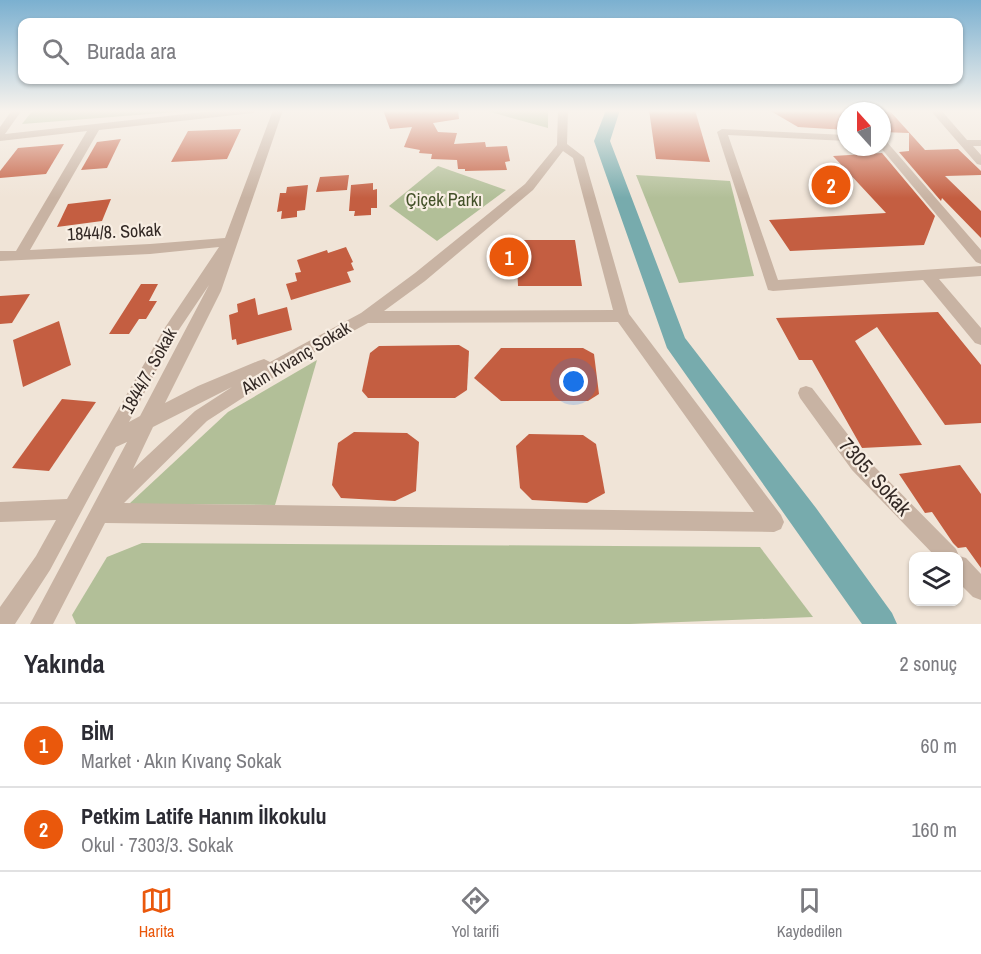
<!DOCTYPE html>
<html lang="tr">
<head>
<meta charset="utf-8">
<style>
	:root { --surface:#fff; --page:#f2f2f3; --text:#2b2b33; --muted:#7c7c81; --line:#e1e1e2; --accent:#ea580c }
	body { margin:0; font-family:"Archivo Narrow",sans-serif; background:var(--page); color:var(--text) }
	.controls { position:absolute; right:18px; bottom:18px; display:grid; overflow:hidden; border-radius:12px; box-shadow:0 2px 4px #0004 }
	.controls button { width:54px; height:54px; display:grid; place-items:center; padding:0; border:0; border-bottom:2px solid var(--line); background:var(--surface); color:var(--text); font:30px sans-serif }
	.compass { position:absolute; left:837px; top:102px; width:54px; height:54px; border-radius:50%; background:var(--surface); box-shadow:0 2px 4px #0004; rotate:339deg }
	.you { position:absolute; left:574px; top:382px; width:21px; height:21px; margin:-15px; border:4px solid #fff; border-radius:50%; background:#1a73e8; box-shadow:0 0 0 9px #1a73e833 }
	.badge { display:grid; place-items:center; width:39px; height:39px; border-radius:50%; background:var(--accent); color:#fff; font-size:20px; font-weight:700 }
	.pin { position:absolute; translate:-50% -50%; border:3px solid #fff; box-shadow:0 2px 6px #0006 }
	.list { margin:0; padding:0; list-style:none }
	h2 { display:flex; justify-content:space-between; align-items:center; height:78px; margin:0; padding:0 24px; font-size:26px }
	h2 small { font-size:20px; font-weight:400; color:var(--muted) }
	.list li { display:grid; grid-template-columns:39px 1fr auto; gap:18px; align-items:center; box-sizing:border-box; height:84px; padding:0 24px; border-top:2px solid var(--line) }
	.list b { display:block; font-size:22px; white-space:nowrap }
	.list p { margin:0; font-size:20px; white-space:nowrap; color:var(--muted) }
	.list em { font-size:20px; font-style:normal; color:var(--muted) }
	.icon { flex:none; width:33px; height:33px; fill:none; stroke:currentColor; stroke-width:2; stroke-linecap:round; stroke-linejoin:round }
	.map { position:relative; flex:none; width:981px; height:624px; overflow:hidden }
	.search { position:absolute; background:var(--surface); box-shadow:0 2px 4px #0004; left:18px; right:18px; top:18px; height:66px; display:flex; align-items:center; gap:15px; box-sizing:border-box; padding:0 21px; border-radius:12px; color:var(--muted); font-size:22px }
	.sheet { height:246px; background:var(--surface) }
	nav { display:flex; justify-content:space-around; align-items:center; box-sizing:border-box; height:84px; border-top:2px solid var(--line); background:var(--surface); font-size:16px; color:var(--muted) }
	nav a { display:grid; justify-items:center; gap:3px }
	nav .on { color:var(--accent) }
	.map>svg:first-child { display:block }
</style>
</head>
<body>
<div class="map">
<svg width="981" height="624" viewBox="0 0 981 624">
	<rect width="100%" height="100%" fill="#f0e4d7"/>
	<g fill="#b2bf98">
		<polygon points="33,110 201,110 22,124"/>
		<polygon points="483,110 548,110 548,128"/>
		<polygon points="438,166 506,190 437,241 389,206"/>
		<polygon points="636,175 730,181 754,276 679,283"/>
		<polygon points="317,360 275,505 129,504 228,412"/>
		<polygon points="142,543 760,547 813,617 630,624 76,624 72,615 107,557"/>
	</g>
	<g fill="none" stroke-linecap="round" stroke-linejoin="round">
		<polygon fill="#77abad" fill-rule="evenodd" points="606,110 620,110 610,141 685,338 816,508 892,613 897,624 862,624 667,348 594,141"/>
	</g>
	<g fill="#c45e41">
		<polygon points="383,110 458,110 459,119 433,123 438,132 457,133 454,144 485,142 486,147 507,146 510,161 505,162 507,170 465,171 465,169 458,169 457,160 431,159 432,154 419,153 420,150 404,147 412,127 390,129"/>
		<polygon points="649,110 695,110 710,162 656,159"/>
		<polygon points="769,110 846,110 846,130 798,127"/>
		<polygon points="882,110 889,110 925,150 958,149 981,171 981,175 945,176 981,211 981,238 942,198 941,201 899,152 909,151 909,133 882,132"/>
		<polygon points="241,129 227,159 171,162 188,131"/>
		<polygon points="121,139 107,168 81,170 97,142"/>
		<polygon points="64,144 46,174 0,178 0,171 18,148"/>
		<polygon points="882,153 935,216 924,245 790,251 769,220 886,213 833,156"/>
		<polygon points="349,175 347,190 316,192 320,177"/>
		<polygon points="373,183 373,190 377,189 377,208 371,208 371,215 354,216 355,211 349,211 351,185"/>
		<polygon points="308,185 305,210 297,211 297,217 281,219 282,211 277,212 280,193 286,193 287,187"/>
		<polygon points="111,199 102,221 57,227 68,204"/>
		<polygon points="516,240 575,240 582,286 518,286"/>
		<polygon points="346,247 353,262 351,263 354,270 347,272 351,282 291,300 286,284 297,281 295,273 301,272 297,260 327,250 328,253"/>
		<polygon points="141,284 158,284 149,301 157,301 146,319 139,319 129,334 109,334"/>
		<polygon points="30,294 12,323 0,324 0,296"/>
		<polygon points="255,298 258,315 287,307 292,330 237,345 236,339 232,340 229,315 238,312 237,304"/>
		<polygon points="938,312 981,365 981,423 945,425 877,327 855,341 922,445 862,448 812,360 799,360 776,318"/>
		<polygon points="59,321 71,365 23,387 13,340"/>
		<polygon points="459,345 469,351 467,390 455,398 368,398 362,391 370,353 379,346"/>
		<polygon points="501,348 583,348 594,354 599,394 588,401 501,401 474,378"/>
		<polygon points="62,399 96,402 49,471 12,468"/>
		<polygon points="354,432 407,433 419,442 416,491 395,501 341,498 332,485 338,443"/>
		<polygon points="529,434 583,435 596,444 605,493 587,503 532,500 520,488 516,446"/>
		<polygon points="960,465 981,494 981,568 966,547 958,548 953,543 932,512 925,513 899,474"/>
	</g>
	<g fill="none" stroke-linecap="round" stroke-linejoin="round">
		<g fill="#c8b3a3" fill-rule="evenodd">
			<path d="M12 110H22L5 134 221 110H258L253 113 99 130 30 250 150 244 225 238 273 110H283L221 291 165 403 198 386 258 361 264 359 270 362 361 313 415 273 525 184 557 145 558 110H568L567 144 584 157 629 314 781 515 784 522 781 529 774 532 105 523 53 624H30L127 442 116 447 50 570 15 624H0V607L36 556 56 520 0 522V502L67 499 164 329 219 247 150 254 0 261V251H16L87 131 0 141V127ZM563 151 573 158 613 310 384 311 425 281 533 190ZM209 285 140 416 129 422 174 337ZM618 322 754 512 124 503 207 421 304 358 368 323ZM232 387 195 411 133 469 153 427Z"/>
			<polygon points="849,110 860,110 860,111 850,111"/>
			<polygon points="930,110 941,110 967,140 981,140 981,146 973,146 981,155 981,165 977,164"/>
			<polygon points="722,129 846,135 846,141 728,135 778,280 981,266 981,276 939,279 981,328 981,345 975,343 923,280 773,291 768,290 717,132"/>
			<polygon points="882,140 886,141 981,250 981,264 976,262 880,147 882,147"/>
			<polygon points="806,386 812,388 866,458 956,549 959,556 966,558 981,574 981,600 973,597 958,582 958,556 935,556 852,470 800,398 798,393 800,388"/>
		</g>
	</g>
	<linearGradient id="sky" x2="0" y2="1"><stop stop-color="#7bb0d0"/><stop offset="0.56" stop-color="#f8f3ed"/><stop offset="1" stop-color="#f8f3ed" stop-opacity="0"/></linearGradient>
	<rect width="981" height="198" fill="url(#sky)"/>
	<g text-anchor="middle" stroke-width="4.5" stroke-linejoin="round" paint-order="stroke">
		<g font-size="18" fill="#435129" stroke="#f8eee3">
			<text x="444" y="206">Çiçek Parkı</text>
		</g>
		<g font-size="18" fill="#332925" stroke="#f8eee3">
			<text transform="translate(114 232) rotate(-3)" y="6">1844/8. Sokak</text>
			<text transform="translate(296 358) rotate(-31)" y="6">Akın Kıvanç Sokak</text>
			<text transform="translate(149 371) rotate(-61)" y="6">1844/7. Sokak</text>
		</g>
		<g font-size="21" fill="#332925" stroke="#f8eee3">
			<text transform="translate(875 477) rotate(48)" y="7">7305. Sokak</text>
		</g>
	</g>
</svg>
<div class="controls">
<button><svg class="icon" aria-label="layers" viewBox="0 0 24 24"><path d="M12 4l9 5-9 5-9-5zM3 14l9 5 9-5"/></svg></button>
</div>
<svg class="compass" viewBox="-18 -18 36 36"><path d="M0-13l5 13h-10z" fill="#e53935"/><path d="M0 13l5-13h-10z" fill="#7c7c81"/></svg>
<div class="you"></div>
<div class="pin badge" style="left:509px;top:257px">1</div>
<div class="pin badge" style="left:831px;top:185px">2</div>
<div class="search"><svg class="icon" aria-label="search" viewBox="0 0 24 24"><circle cx="10" cy="10" r="6"/><path d="M15 15l6 6"/></svg>Burada ara</div>
</div>
<section class="sheet">
<h2>Yakında<small>2 sonuç</small></h2>
<ul class="list">
<li><span class="badge">1</span><div><b>BİM</b><p>Market · Akın Kıvanç Sokak</p></div><em>60 m</em></li>
<li><span class="badge">2</span><div><b>Petkim Latife Hanım İlkokulu</b><p>Okul · 7303/3. Sokak</p></div><em>160 m</em></li>
</ul>
</section>
<nav>
<a class="on"><svg class="icon" aria-label="map" viewBox="0 0 24 24"><path d="M3 6l6-2 6 2 6-2v14l-6 2-6-2-6 2zM9 4v14M15 6v14"/></svg>Harita</a>
<a><svg class="icon" aria-label="directions" viewBox="0 0 24 24"><path d="M12 3l9 9-9 9-9-9zM9 14v-3h6M13 9l2 2-2 2"/></svg>Yol tarifi</a>
<a><svg class="icon" aria-label="saved" viewBox="0 0 24 24"><path d="M7 4h10v16l-5-4-5 4z"/></svg>Kaydedilen</a>
</nav>
</body>
</html>
